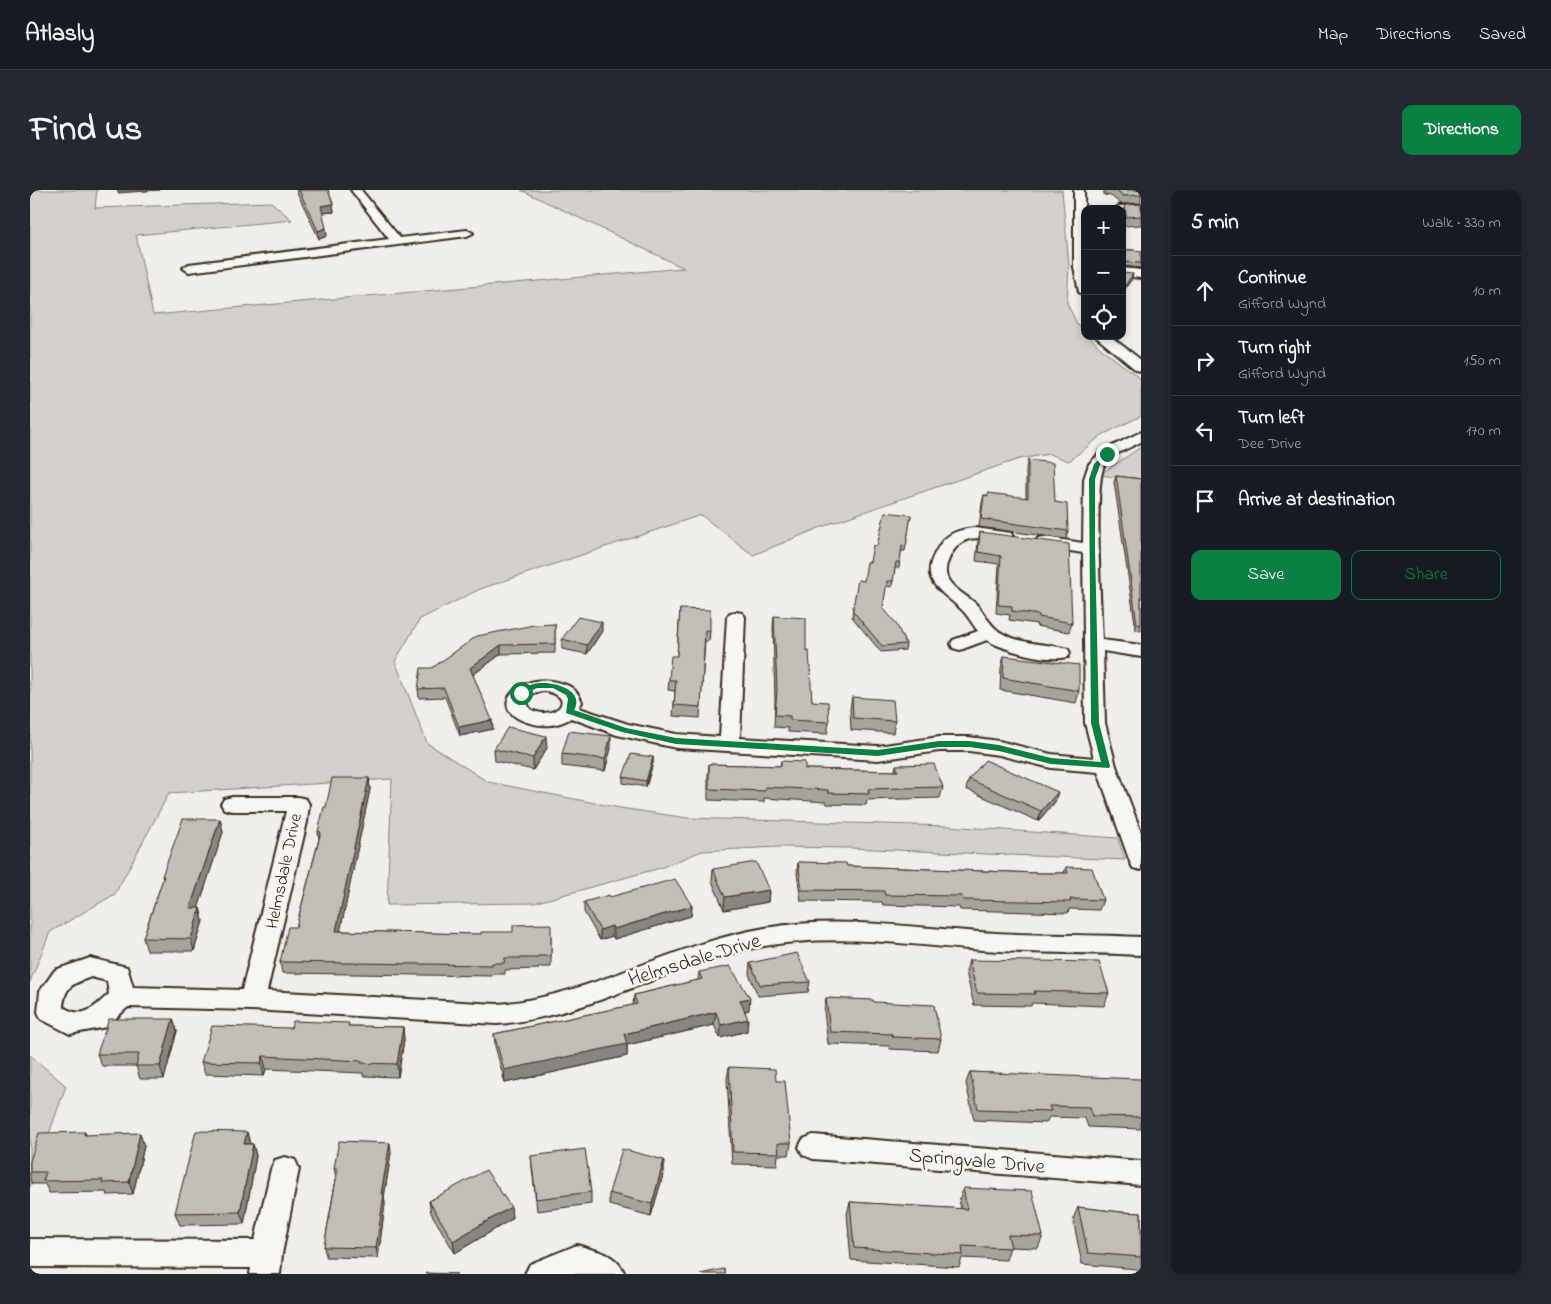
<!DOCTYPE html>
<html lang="en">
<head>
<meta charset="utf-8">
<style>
	:root { --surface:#171b24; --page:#242831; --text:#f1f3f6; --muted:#9ea1a6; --line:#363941; --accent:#0b8043 }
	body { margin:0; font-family:"Indie Flower",sans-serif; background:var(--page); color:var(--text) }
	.controls { position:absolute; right:15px; top:15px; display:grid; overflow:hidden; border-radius:10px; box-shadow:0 2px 8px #0003 }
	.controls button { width:45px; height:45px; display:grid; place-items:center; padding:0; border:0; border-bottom:1px solid var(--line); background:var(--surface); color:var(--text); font:25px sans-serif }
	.stop { position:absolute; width:15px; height:15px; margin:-11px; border:4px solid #0b8043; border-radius:50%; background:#fff }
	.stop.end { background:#0b8043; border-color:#fff; box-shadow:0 1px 5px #0008 }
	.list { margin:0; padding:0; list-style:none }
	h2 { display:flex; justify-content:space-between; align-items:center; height:65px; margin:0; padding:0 20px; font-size:21px }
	h2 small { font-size:16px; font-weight:400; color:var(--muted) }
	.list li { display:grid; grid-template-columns:32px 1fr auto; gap:15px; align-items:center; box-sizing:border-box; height:70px; padding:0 20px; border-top:1px solid var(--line) }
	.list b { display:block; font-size:19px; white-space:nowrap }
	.list p { margin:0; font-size:16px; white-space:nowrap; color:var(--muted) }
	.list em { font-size:16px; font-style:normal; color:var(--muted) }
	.actions { display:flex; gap:10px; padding:15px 20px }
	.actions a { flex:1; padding:11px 0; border:1px solid var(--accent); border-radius:10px; text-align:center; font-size:18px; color:var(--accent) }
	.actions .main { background:var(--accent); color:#fff }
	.icon { flex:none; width:28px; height:28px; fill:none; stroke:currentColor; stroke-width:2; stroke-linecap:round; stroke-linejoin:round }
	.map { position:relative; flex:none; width:1111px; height:1084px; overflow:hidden; border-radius:10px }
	header { display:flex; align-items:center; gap:30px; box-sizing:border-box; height:70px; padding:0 25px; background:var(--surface); border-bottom:1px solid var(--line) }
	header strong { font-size:24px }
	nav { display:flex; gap:28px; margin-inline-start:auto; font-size:18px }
	.intro { display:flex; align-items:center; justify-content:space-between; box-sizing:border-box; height:120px; padding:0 30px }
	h1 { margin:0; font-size:35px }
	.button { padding:12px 22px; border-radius:10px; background:var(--accent); color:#fff; font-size:18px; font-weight:700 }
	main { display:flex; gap:30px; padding:0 30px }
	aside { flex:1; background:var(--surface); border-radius:10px; box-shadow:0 2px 8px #0003 }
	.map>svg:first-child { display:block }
</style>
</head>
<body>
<header>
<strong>Atlasly</strong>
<nav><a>Map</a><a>Directions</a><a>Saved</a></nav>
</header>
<div class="intro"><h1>Find us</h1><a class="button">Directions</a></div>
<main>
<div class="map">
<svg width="1111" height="1084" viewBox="0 0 1111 1084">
	<rect width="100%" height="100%" fill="#efeeea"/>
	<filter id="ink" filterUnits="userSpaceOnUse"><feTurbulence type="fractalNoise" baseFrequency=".02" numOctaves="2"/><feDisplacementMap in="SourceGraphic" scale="10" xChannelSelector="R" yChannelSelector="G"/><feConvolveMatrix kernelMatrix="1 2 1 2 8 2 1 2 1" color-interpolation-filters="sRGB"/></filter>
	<g filter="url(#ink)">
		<g fill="#d4d1cc" stroke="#887e75">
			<polygon points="0,0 67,0 65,18 241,12 262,30 106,45 123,125 654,78 491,0 1032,0 1039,75 1037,113 1047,134 1055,142 1055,146 1059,146 1069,157 1111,189 1111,226 1072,245 1039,271 1019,264 989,269 804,332 723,365 671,325 450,399 390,429 365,471 397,553 458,592 590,618 658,628 917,636 1088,648 1095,670 820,658 748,657 672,661 630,678 504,713 357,715 362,589 139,603 85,704 20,742 0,792"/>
			<polygon points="1111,257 1111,290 1069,285"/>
			<polygon points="0,865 36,896 0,997"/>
		</g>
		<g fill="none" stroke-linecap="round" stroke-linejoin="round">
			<defs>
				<g id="minor">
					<polygon points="321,0 331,0 370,48 437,40 443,43 437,46 159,82 153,78 159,74 359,49"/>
					<polygon points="1044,0 1054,0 1055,106 1049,102 1044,77"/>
					<polygon points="1111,15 1111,21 1092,22 1092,19 1084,19 1089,16"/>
					<polygon points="1092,78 1111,80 1111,88 1092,86"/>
					<polygon points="1065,146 1080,146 1111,170 1111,181 1106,180"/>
					<path d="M1111 242V252C1099 258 1084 263 1075 274 1063 290 1071 422 1072 450L1111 455V467L1073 461 1075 533 1086 576 1111 642V680L1103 678 1100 672 1068 582 1021 578 969 565 939 561H909L848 570 646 558 587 545 541 528C528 536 514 537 500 533 453 520 488 482 526 492 540 495 547 499 552 512L549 518 598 534 646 544 690 547 697 427 700 423 706 422 712 423 715 427 710 548 848 556 909 547H939L969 551 1021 564 1064 568 1055 533 1053 363 1014 357 1008 356 1006 352 1008 348 1014 347 1053 353 1054 289 1059 274 1072 261ZM516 501C550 509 521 532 500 519L497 513C498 503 507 501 516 501Z"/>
					<path d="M945 338 981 343 983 347 981 351 975 352C951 348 931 341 919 369 916 375 914 384 919 391 925 400 937 406 945 413 954 422 959 435 970 442 991 455 1015 453 1038 459L1040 463 1038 467C1017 472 975 461 957 450L930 460 923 458 921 454 923 450 948 441C942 434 938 425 931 419 908 398 887 390 909 356 917 343 930 339 945 338Z"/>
					<path d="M202 607H268L276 609 279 614 277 632 237 801 467 814C560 807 643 753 735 738 806 726 877 737 949 742 1003 746 1057 744 1111 747V765C1058 762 1005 764 953 760 880 755 807 743 734 756 642 772 561 827 467 834L222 820 98 817 76 837 40 844 11 829 8 822 10 801 25 780 60 768 97 777 103 797 212 800 256 621H202L194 619 191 614 194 609ZM61 787 77 791 79 804C63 818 54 830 33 817 35 796 42 794 61 787Z"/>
					<polygon points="783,945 1111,971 1111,995 783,969 773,965 769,957 773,949"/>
					<polygon points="255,967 265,970 269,979 252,1064 250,1084 220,1084 221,1078 0,1077 0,1049 225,1050 241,979 245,970"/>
					<path d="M547 1055C568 1062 585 1062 595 1084H495L500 1074Z"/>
				</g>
			</defs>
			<use href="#minor" stroke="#3b2a1e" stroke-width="4"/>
			<use href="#minor" fill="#f6f6f2" fill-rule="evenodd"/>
		</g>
		<g fill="#a7a39d" stroke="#3b2a1e">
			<polygon points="266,0 298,0 303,14 304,22 292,23 297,46 289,49"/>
			<polygon points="1074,0 1111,0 1111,13 1091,14 1081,6 1074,5"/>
			<polygon points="1111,14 1111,35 1094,36 1093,24 1095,15"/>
			<polygon points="1092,59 1111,61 1111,78 1092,76"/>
			<polygon points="998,270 1025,312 1038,341 1036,349 949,337 952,313 954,305 996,308 996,278"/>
			<polygon points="1086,286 1111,289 1111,441 1106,440 1084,292"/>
			<polygon points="881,325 875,361 871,361 869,378 865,378 862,397 856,396 853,418 876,454 875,460 851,462 822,427 823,417 834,391 840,372"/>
			<polygon points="950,342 1042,433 1039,442 1006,436 1007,434 979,430 980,425 966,423 969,374 946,371 948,351"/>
			<polygon points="650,419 680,441 679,451 675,451 670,528 643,526 645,501 638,500 639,490 647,466"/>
			<polygon points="744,426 776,460 782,511 799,532 797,544 758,542 758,538 744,537 745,512 743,437"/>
			<polygon points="525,434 525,463 471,464 443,485 463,539 430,546 415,507 389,508 388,499 402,478"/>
			<polygon points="572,441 557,464 532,459 532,449"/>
			<polygon points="974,466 1049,501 1046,513 970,500 971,478"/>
			<polygon points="822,507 865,531 863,543 821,540 820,519"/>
			<polygon points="517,558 503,580 465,571 464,559"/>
			<polygon points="581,558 575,581 532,576 532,564"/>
			<polygon points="623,567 623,573 616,597 593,593 593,587"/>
			<polygon points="751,571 775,579 865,581 866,575 913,597 910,608 837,610 836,615 797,614 796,612 734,608 734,612 678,610 678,585 679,574 750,576"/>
			<polygon points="339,588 340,599 310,741 521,746 521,777 509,777 509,779 475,780 475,784 463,784 462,786 252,783 250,772 266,737 289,649 288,642 296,617"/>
			<polygon points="939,589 1025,612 1008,631 936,599"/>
			<polygon points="190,629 193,642 168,718 170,718 173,731 164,761 117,761 113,748 133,689 132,686"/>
			<polygon points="768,672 817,676 1007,683 1034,683 1036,677 1073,710 1069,720 1039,719 1038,723 930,720 929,717 853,715 852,712 771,711 767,683"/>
			<polygon points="683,679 739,700 738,712 694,720 682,691"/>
			<polygon points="580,707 662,716 661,726 584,749 582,746 570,750 554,722 554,712"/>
			<polygon points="939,770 1079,803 1074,816 1002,813 1001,816 944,815 936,782"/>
			<polygon points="720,773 780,792 778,802 728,806 719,784"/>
			<polygon points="669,782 719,820 715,821 717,841 690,848 684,835 597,855 597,866 475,893 465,856 464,844 603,815 604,805 668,790"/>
			<polygon points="796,808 844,812 911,849 908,861 860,859 859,856 798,854 794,821"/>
			<polygon points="143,829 147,841 134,889 110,889 106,876 72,876 67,864"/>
			<polygon points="319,836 373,837 374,850 368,887 333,886 333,883 236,879 234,886 175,884 171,872 261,838"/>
			<polygon points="699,877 746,891 761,953 759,965 748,965 747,975 702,974 697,889"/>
			<polygon points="940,882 1111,891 1111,939 1058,937 1055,928 1019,927 1016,933 944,930 936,893"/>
			<polygon points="55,942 56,945 114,956 103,1004 77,1005 76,1002 19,1003 15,994 2,994 0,990 0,971"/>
			<polygon points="217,942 220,954 223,954 226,966 214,1034 150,1035 145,1023"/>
			<polygon points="361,963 354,1007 355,1014 348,1068 296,1067 294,1057 306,988 304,978"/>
			<polygon points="501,966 561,1002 561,1014 507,1021 502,978"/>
			<polygon points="634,970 634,982 621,1026 579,1015 579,1003"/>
			<polygon points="933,998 1013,1046 1008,1058 980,1057 976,1070 932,1068 929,1077 821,1070 817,1024 820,1012 931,1019 929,1010"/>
			<polygon points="399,1011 481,1017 482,1029 425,1063 401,1023"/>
			<polygon points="1048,1017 1091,1022 1111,1023 1111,1081 1107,1081 1106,1079 1052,1074 1043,1029"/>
		</g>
		<g fill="#888480" stroke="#3b2a1e">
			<polygon points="87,0 130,0 88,3"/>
			<polygon points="303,14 304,22 292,23 291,16"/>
			<polygon points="296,38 297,46 289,49 288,41"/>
			<polygon points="1103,84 1102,89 1092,103 1092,100"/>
			<polygon points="572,432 572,441 557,464 557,455"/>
			<polygon points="471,455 471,464 440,487 440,478"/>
			<polygon points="462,530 463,539 430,546 429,537"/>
			<polygon points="516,546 517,558 503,580 503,568"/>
			<polygon points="581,546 581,558 575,581 575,569"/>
			<polygon points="623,567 623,573 616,597 616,591"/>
			<polygon points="339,588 340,599 308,752 306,741"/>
			<polygon points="1028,602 1025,612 1008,631 1011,621"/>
			<polygon points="190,629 193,642 164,731 160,718"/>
			<polygon points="739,700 738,712 694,720 695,707"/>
			<polygon points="662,716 661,726 584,749 584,739"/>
			<polygon points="170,718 173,731 164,761 161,749"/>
			<polygon points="582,736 582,746 570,750 570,740"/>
			<polygon points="720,808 719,820 708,822 710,810"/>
			<polygon points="686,822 684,835 597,855 597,866 475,893 474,880 594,844"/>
			<polygon points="143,829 147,841 134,889 130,876"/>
			<polygon points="718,829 717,841 690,848 691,835"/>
			<polygon points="373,837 374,850 368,887 367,874"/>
			<polygon points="233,866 236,879 234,886 231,873"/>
			<polygon points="217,942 220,954 214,954"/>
			<polygon points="110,943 114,956 103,1004 99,992"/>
			<polygon points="360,953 361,963 354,1007 355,1014 348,1068 346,1058 351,1004"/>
			<polygon points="223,954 226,966 214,1034 210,1022"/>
			<polygon points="634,970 634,982 621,1026 622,1014"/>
			<polygon points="481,1017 482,1029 425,1063 423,1051"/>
		</g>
		<g fill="#c2bdb7" stroke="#3b2a1e">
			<polygon points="269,0 298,0 303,14 291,16 296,38 288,41"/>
			<polygon points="1087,0 1111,0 1111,5 1093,6"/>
			<polygon points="1111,14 1111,26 1096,27 1095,15"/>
			<polygon points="1092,59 1111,61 1111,73 1093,72 1092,73"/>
			<polygon points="1092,83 1103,84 1092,100"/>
			<polygon points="998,270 1023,273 1025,312 1037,314 1038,341 951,329 954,305 958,306 958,303 998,308"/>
			<polygon points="1086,286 1111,289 1111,435 1107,434"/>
			<polygon points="855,322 881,325 876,356 872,355 870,372 866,372 863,391 857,391 853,418 865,432 876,454 852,456 823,421 823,417 828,390 834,391 837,372 840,372 843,355 847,356"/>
			<polygon points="950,342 1039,354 1042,433 1009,427 1009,425 982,421 982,416 968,415 971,366 948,362"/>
			<polygon points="650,419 680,420 680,441 675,440 671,517 644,515 646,490 639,490 641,466 647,466"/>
			<polygon points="744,426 776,428 776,460 779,461 782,511 798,512 799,532 760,530 760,526 745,525 747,500"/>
			<polygon points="548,427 572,432 557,455 532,449"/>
			<polygon points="525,434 525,454 471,455 440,478 462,530 429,537 414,498 388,499 391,478 402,478 447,446 504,435"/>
			<polygon points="974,466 1049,475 1049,501 973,488"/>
			<polygon points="822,507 863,510 865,531 823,528"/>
			<polygon points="478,537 516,546 503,568 464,559"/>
			<polygon points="539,541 581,546 575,569 532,564"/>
			<polygon points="601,564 623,567 616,591 593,587"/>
			<polygon points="955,570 1028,602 1011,621 939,589"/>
			<polygon points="751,571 775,572 775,579 868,581 866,575 904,574 913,597 838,599 839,604 798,603 798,600 735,597 735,601 679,599 679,574 751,576"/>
			<polygon points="302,588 339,588 306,741 451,744 451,742 483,742 483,735 521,734 521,766 508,766 508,768 475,768 474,773 462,773 462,775 250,772 258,737 266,737 291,642 288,642 294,617 296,617"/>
			<polygon points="153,629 190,629 160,718 170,718 161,749 113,748 134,686 132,686"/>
			<polygon points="726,672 739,700 695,707 683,679"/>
			<polygon points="768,672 816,673 817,676 1007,683 1038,683 1036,677 1062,678 1073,710 1040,709 1041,712 933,710 932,706 855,705 854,701 772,700"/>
			<polygon points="645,689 662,716 584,739 582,736 570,740 554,712 579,705 580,707"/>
			<polygon points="767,763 780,792 730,795 720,773"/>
			<polygon points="939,770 1069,772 1079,803 1004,801 1005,804 947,803"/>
			<polygon points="700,776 720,808 710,810 718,829 691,835 686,822 594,844 597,854 474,880 464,844 607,814 604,805 672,789 669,782"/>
			<polygon points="796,808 843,810 844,812 904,815 911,849 863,847 862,844 800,842"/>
			<polygon points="79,829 143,829 130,876 106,876 109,864 67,864"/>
			<polygon points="263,831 319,833 318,836 373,837 367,874 331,873 332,871 233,866 231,873 171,872 182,836 261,838"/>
			<polygon points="699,877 745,879 746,891 755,891 761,953 748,953 749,963 703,962"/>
			<polygon points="940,882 1110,889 1111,891 1111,927 1062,926 1060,917 1019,916 1021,921 948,919"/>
			<polygon points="166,941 217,942 214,954 223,954 210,1022 145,1023"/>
			<polygon points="55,942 54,945 110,943 99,992 72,993 73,990 13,991 16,982 0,982 0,971 9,943"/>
			<polygon points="309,951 360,953 351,1004 354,1004 346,1058 294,1057 308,978 304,978"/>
			<polygon points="555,959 561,1002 506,1009 501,966"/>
			<polygon points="592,959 634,970 622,1014 579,1003"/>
			<polygon points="456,980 481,1017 423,1051 399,1011"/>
			<polygon points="933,998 1002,1001 1013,1046 978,1045 981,1058 932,1056 933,1065 824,1058 820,1012 937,1019"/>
			<polygon points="1048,1017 1091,1022 1111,1023 1111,1067 1058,1063"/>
			<polygon points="694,1079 696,1084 670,1084"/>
			<polygon points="396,1083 427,1084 396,1084"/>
		</g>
	</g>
	<path fill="#0b8043" d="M1077 262 1080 264 1070 275 1065 289V359L1069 533 1080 576 1079 578 1021 574 969 561 939 557H909L848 566 646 554 592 542 536 523 538 509 536 505 523 498H507L491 506 487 503C491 500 498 495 504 494 520 490 556 499 544 520L596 538 646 548 848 560 909 551H939L969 555 1021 568 1071 572 1061 533 1059 289 1064 274Z"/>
	<g text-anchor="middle" stroke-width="5" stroke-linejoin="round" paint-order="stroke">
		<g font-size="18" fill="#3b2a1e" stroke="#f6f6f2">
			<text transform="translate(253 681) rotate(-78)" y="6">Helmsdale Drive</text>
		</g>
		<g font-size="21" fill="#3b2a1e" stroke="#f6f6f2">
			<text transform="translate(664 769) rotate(-17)" y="7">Helmsdale Drive</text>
			<text transform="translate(947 970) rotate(5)" y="7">Springvale Drive</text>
		</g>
	</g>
</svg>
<div class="controls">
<button>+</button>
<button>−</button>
<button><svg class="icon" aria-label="locate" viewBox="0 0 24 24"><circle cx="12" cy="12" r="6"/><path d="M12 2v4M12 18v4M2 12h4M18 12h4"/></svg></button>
</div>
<div class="stop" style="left:491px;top:503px"></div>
<div class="stop end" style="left:1077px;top:264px"></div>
</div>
<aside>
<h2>5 min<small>Walk · 330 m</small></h2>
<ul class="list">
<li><svg class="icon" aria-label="ahead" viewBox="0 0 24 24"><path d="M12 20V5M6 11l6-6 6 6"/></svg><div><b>Continue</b><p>Gifford Wynd</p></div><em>10 m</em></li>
<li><svg class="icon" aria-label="right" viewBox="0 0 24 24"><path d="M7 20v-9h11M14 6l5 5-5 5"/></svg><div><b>Turn right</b><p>Gifford Wynd</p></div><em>150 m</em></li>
<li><svg class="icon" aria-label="left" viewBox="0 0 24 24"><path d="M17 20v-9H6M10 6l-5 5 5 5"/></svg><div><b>Turn left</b><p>Dee Drive</p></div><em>170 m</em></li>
<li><svg class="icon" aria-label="arrive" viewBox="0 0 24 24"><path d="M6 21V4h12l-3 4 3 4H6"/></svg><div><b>Arrive at destination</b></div></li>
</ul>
<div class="actions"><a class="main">Save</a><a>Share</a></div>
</aside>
</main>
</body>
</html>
